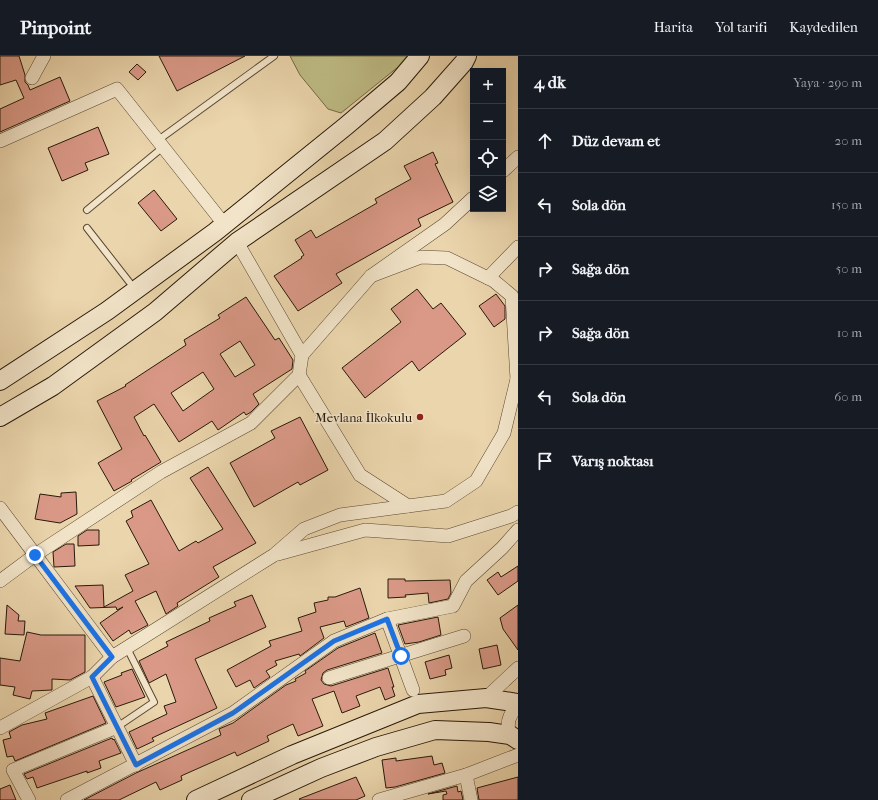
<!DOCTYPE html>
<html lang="tr">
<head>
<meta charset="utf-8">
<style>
	:root { --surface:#171b24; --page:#20242c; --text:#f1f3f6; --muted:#9ea1a6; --line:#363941 }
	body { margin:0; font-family:"IM FELL French Canon",serif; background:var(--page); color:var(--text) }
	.controls { position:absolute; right:12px; top:12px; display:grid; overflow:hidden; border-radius:0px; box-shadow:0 4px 16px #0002 }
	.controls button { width:36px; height:36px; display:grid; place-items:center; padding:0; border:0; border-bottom:1px solid var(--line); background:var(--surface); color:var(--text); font:20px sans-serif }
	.stop { position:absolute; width:12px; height:12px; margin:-9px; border:3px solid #1a73e8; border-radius:50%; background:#fff }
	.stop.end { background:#1a73e8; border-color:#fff; box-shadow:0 1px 4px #0008 }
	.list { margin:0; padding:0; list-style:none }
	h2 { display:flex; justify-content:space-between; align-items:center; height:52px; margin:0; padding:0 16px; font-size:17px }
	h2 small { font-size:13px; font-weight:400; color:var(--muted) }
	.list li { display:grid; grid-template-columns:26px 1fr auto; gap:12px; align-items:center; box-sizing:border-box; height:64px; padding:0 16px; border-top:1px solid var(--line) }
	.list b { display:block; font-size:15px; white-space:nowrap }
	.list em { font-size:13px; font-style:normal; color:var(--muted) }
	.icon { flex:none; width:22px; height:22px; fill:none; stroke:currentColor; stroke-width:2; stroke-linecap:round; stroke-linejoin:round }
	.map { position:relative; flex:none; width:518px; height:744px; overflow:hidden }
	header { display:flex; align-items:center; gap:24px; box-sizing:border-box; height:56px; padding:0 20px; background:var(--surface); border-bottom:1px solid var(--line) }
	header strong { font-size:19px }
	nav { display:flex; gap:22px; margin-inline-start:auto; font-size:14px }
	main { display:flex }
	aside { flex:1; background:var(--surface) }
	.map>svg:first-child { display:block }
</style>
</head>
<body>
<header>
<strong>Pinpoint</strong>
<nav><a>Harita</a><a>Yol tarifi</a><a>Kaydedilen</a></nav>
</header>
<main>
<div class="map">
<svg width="518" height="744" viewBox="0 0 518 744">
	<rect width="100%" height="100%" fill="#ebd5ac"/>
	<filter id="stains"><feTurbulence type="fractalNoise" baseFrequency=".005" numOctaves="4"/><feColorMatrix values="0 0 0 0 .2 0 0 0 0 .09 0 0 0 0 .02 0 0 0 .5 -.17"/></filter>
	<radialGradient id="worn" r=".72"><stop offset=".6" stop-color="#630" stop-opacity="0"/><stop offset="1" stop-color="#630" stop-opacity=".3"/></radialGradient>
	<polygon fill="#bebb84" stroke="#736a46" points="290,0 407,0 398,11 341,57 328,53 300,19"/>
	<g fill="#da9987" stroke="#281909" fill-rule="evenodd">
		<polygon points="0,0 19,0 25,19 25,26 28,29 30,34 60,21 70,45 0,76 0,53 24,42 16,24 0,29"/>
		<polygon points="159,0 245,0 177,35"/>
		<polygon points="137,8 146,16 138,24 129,16"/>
		<polygon points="98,71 109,98 85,107 88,114 62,125 48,92"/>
		<polygon points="433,96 438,107 435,108 453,146 418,163 421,170 336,218 342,227 298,255 274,220 302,202 301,201 304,199 295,184 311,174 316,182 377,147 375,143 411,123 404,110"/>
		<polygon points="154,134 177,163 161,175 138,147"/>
		<polygon points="417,233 433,253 441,247 466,278 419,315 412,305 365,342 342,312 401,266 391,253"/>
		<polygon points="496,238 505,250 505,263 494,271 479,250"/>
		<path d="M246 241 275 284 279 282 293 304 292 313 253 338 259 348 251 356 246 359 244 356 218 374 212 365 179 386 154 348 134 361 144 380 145 379 161 406 131 424 132 425 114 435 98 407 122 393 97 345 126 330 125 329 186 289 184 284 220 262 218 259ZM240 285 255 309 235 321 220 298ZM203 316 214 333 183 355 171 337Z"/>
		<polygon points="300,361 328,414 300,429 298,426 254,451 230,407 275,382 271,375"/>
		<polygon points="208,411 256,487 213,511 219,521 177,547 178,550 166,558 156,535 135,545 148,569 131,578 129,574 113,585 100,567 123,551 117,554 116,551 90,552 75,530 103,529 104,551 133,535 125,519 149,508 126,465 133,461 131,455 151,444 179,495 196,485 198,487 223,473 190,422"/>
		<polygon points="76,436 77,458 60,467 35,463 40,438 61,441 61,437"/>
		<polygon points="87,474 99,474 99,489 78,490 78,480"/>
		<polygon points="66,488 74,488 75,510 54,511 53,496"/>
		<polygon points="518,510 518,525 498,539 487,524 498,516 501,521"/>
		<polygon points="388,523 405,523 405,525 450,524 451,537 448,543 429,547 428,537 405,539 406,541 388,542"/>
		<polygon points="360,532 369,562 346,571 344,565 320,571 324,582 300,600 299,598 275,605 277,609 266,615 270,621 254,632 250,624 236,631 227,614 271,590 269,585 302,575 298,562 316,556 314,547 328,544 328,541 335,541"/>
		<polygon points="252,539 266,571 195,603 217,652 152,682 154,685 137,693 129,676 167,658 164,650 176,646 166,618 149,627 139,605 168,590 166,586 210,565 209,562 236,550 234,546"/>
		<polygon points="7,549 19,559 18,565 25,565 24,579 5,578"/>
		<polygon points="518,549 518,594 503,573 500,562"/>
		<polygon points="438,561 441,579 419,586 405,588 398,569"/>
		<polygon points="27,576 41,579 85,579 85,616 70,624 52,623 52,634 32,635 30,643 13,639 15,631 0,629 0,602 20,605"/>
		<polygon points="375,577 382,597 327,614 323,617 321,624 324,628 331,630 388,612 394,631 392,631 395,640 385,644 380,631 356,640 360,650 342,657 334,635 312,643 323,670 298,680 293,668 267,680 269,685 237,700 235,696 181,720 182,724 160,734 156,726 119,744 84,744 136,717 221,679 219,673 233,667 286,629 296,625 295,623 306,617 305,615 338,592"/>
		<polygon points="497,589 501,609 483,613 479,593"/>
		<polygon points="449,599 452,612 445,614 446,619 430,623 425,606"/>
		<polygon points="132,613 145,641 116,651 104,626 122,619 121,617"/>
		<polygon points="93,640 106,667 15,705 13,700 7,701 3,684 11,682 9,676 22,669 47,663 45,657"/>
		<polygon points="112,682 113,684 114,683 121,697 99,705 101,712 87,717 87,715 37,732 33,721 27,723 24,718"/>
		<polygon points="432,700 434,709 442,707 445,717 395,731 386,732 382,704 396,702 396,705"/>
		<polygon points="356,721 365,740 356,744 300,744 299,743"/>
		<polygon points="518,721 518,744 479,744 477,732"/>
		<polygon points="10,729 16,744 0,744 0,733"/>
		<polygon points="457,730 458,736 461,735 463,744 443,744 443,739 447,738 446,735 428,738"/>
	</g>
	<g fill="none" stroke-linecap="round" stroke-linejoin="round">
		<defs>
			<g id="lane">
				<polyline points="157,85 274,0"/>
				<polyline points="87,154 162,92"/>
				<polyline points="87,172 134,232"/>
				<polyline points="117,671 154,646 127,592"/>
			</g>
			<g id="street">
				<polyline points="32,22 44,0"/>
				<polyline points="0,85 117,33 224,168"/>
				<polyline points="503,115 518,101"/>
				<polyline points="371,220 421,201 447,202 494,225 512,240 517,323"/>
				<polyline points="488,222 518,191"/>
				<polyline points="302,299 371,220 445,168 473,142"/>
				<polyline points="299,319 360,419 408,450"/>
				<polyline points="0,452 112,601"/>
				<polyline points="278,498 365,474 448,480 511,460 518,456"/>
				<polyline points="0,525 35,499 161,416 251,367 299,319 302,299 237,186"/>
				<polyline points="387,563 413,634"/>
				<polyline points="92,621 136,709"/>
				<polyline points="329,622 464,580"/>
				<polyline points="486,642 518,612"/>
				<polyline points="0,672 92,621 112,601 274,499 304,473 340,459 446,445 476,425 504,377 517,323 518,322"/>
				<path d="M510 679C506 668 509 658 518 650"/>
				<polyline points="466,719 471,744"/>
				<polyline points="29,744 13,714 117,671"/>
				<polyline points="67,744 233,657 334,585 387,563 453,550 466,525 502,492 518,474"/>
				<polyline points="379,744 466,719 518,699"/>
			</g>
			<g id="secondary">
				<polyline points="0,325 107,255 215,176 346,70 398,26 420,0"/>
				<polyline points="0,361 53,330 155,256 237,186 385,85 433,41 464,6 467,0"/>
				<polyline points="196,744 292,699 418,648 486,642 518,647"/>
				<polyline points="251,744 321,712 376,691 435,674 489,676 510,679 518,684"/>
			</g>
		</defs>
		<use href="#lane" stroke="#594832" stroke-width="8"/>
		<use href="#street" stroke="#594832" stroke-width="14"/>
		<use href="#secondary" stroke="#281909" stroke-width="20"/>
		<use href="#lane" stroke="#f2e4c9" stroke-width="6"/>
		<use href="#street" stroke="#f2e4c9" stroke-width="13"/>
		<use href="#secondary" stroke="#f2e4c9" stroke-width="18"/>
	</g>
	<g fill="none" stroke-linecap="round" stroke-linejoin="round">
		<polyline stroke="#1a73e8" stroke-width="5" points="35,499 112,601 92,621 136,709 233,657 334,585 387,563 401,600"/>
	</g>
	<circle fill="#8f2418" stroke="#f2e4c9" stroke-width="1.5" cx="420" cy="361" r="4"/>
	<g text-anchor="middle" stroke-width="3" stroke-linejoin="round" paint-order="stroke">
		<g font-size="13" fill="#281909" stroke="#f2e4c9" text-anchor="end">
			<text x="412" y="366">Mevlana İlkokulu</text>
		</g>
	</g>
	<rect width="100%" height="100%" filter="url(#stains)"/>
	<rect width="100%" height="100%" fill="url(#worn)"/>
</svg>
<div class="controls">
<button>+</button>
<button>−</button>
<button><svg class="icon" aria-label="locate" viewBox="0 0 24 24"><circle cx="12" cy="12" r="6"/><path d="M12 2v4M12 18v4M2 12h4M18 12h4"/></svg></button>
<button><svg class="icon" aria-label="layers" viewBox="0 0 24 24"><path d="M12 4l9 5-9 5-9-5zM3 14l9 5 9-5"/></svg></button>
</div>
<div class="stop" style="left:401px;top:600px"></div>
<div class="stop end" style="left:35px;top:499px"></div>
</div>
<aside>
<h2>4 dk<small>Yaya · 290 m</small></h2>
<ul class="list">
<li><svg class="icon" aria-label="ahead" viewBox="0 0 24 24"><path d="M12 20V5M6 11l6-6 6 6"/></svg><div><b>Düz devam et</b></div><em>20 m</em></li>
<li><svg class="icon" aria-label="left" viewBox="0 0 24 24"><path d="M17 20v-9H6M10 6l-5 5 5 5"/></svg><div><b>Sola dön</b></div><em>150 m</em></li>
<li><svg class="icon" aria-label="right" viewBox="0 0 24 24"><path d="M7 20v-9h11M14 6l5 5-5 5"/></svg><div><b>Sağa dön</b></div><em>50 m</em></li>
<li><svg class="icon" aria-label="right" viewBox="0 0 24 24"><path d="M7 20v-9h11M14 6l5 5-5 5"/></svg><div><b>Sağa dön</b></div><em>10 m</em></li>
<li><svg class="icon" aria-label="left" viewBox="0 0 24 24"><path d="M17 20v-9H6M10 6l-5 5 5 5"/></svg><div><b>Sola dön</b></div><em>60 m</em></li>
<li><svg class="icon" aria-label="arrive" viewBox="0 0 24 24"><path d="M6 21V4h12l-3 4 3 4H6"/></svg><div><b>Varış noktası</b></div></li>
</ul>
</aside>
</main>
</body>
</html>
